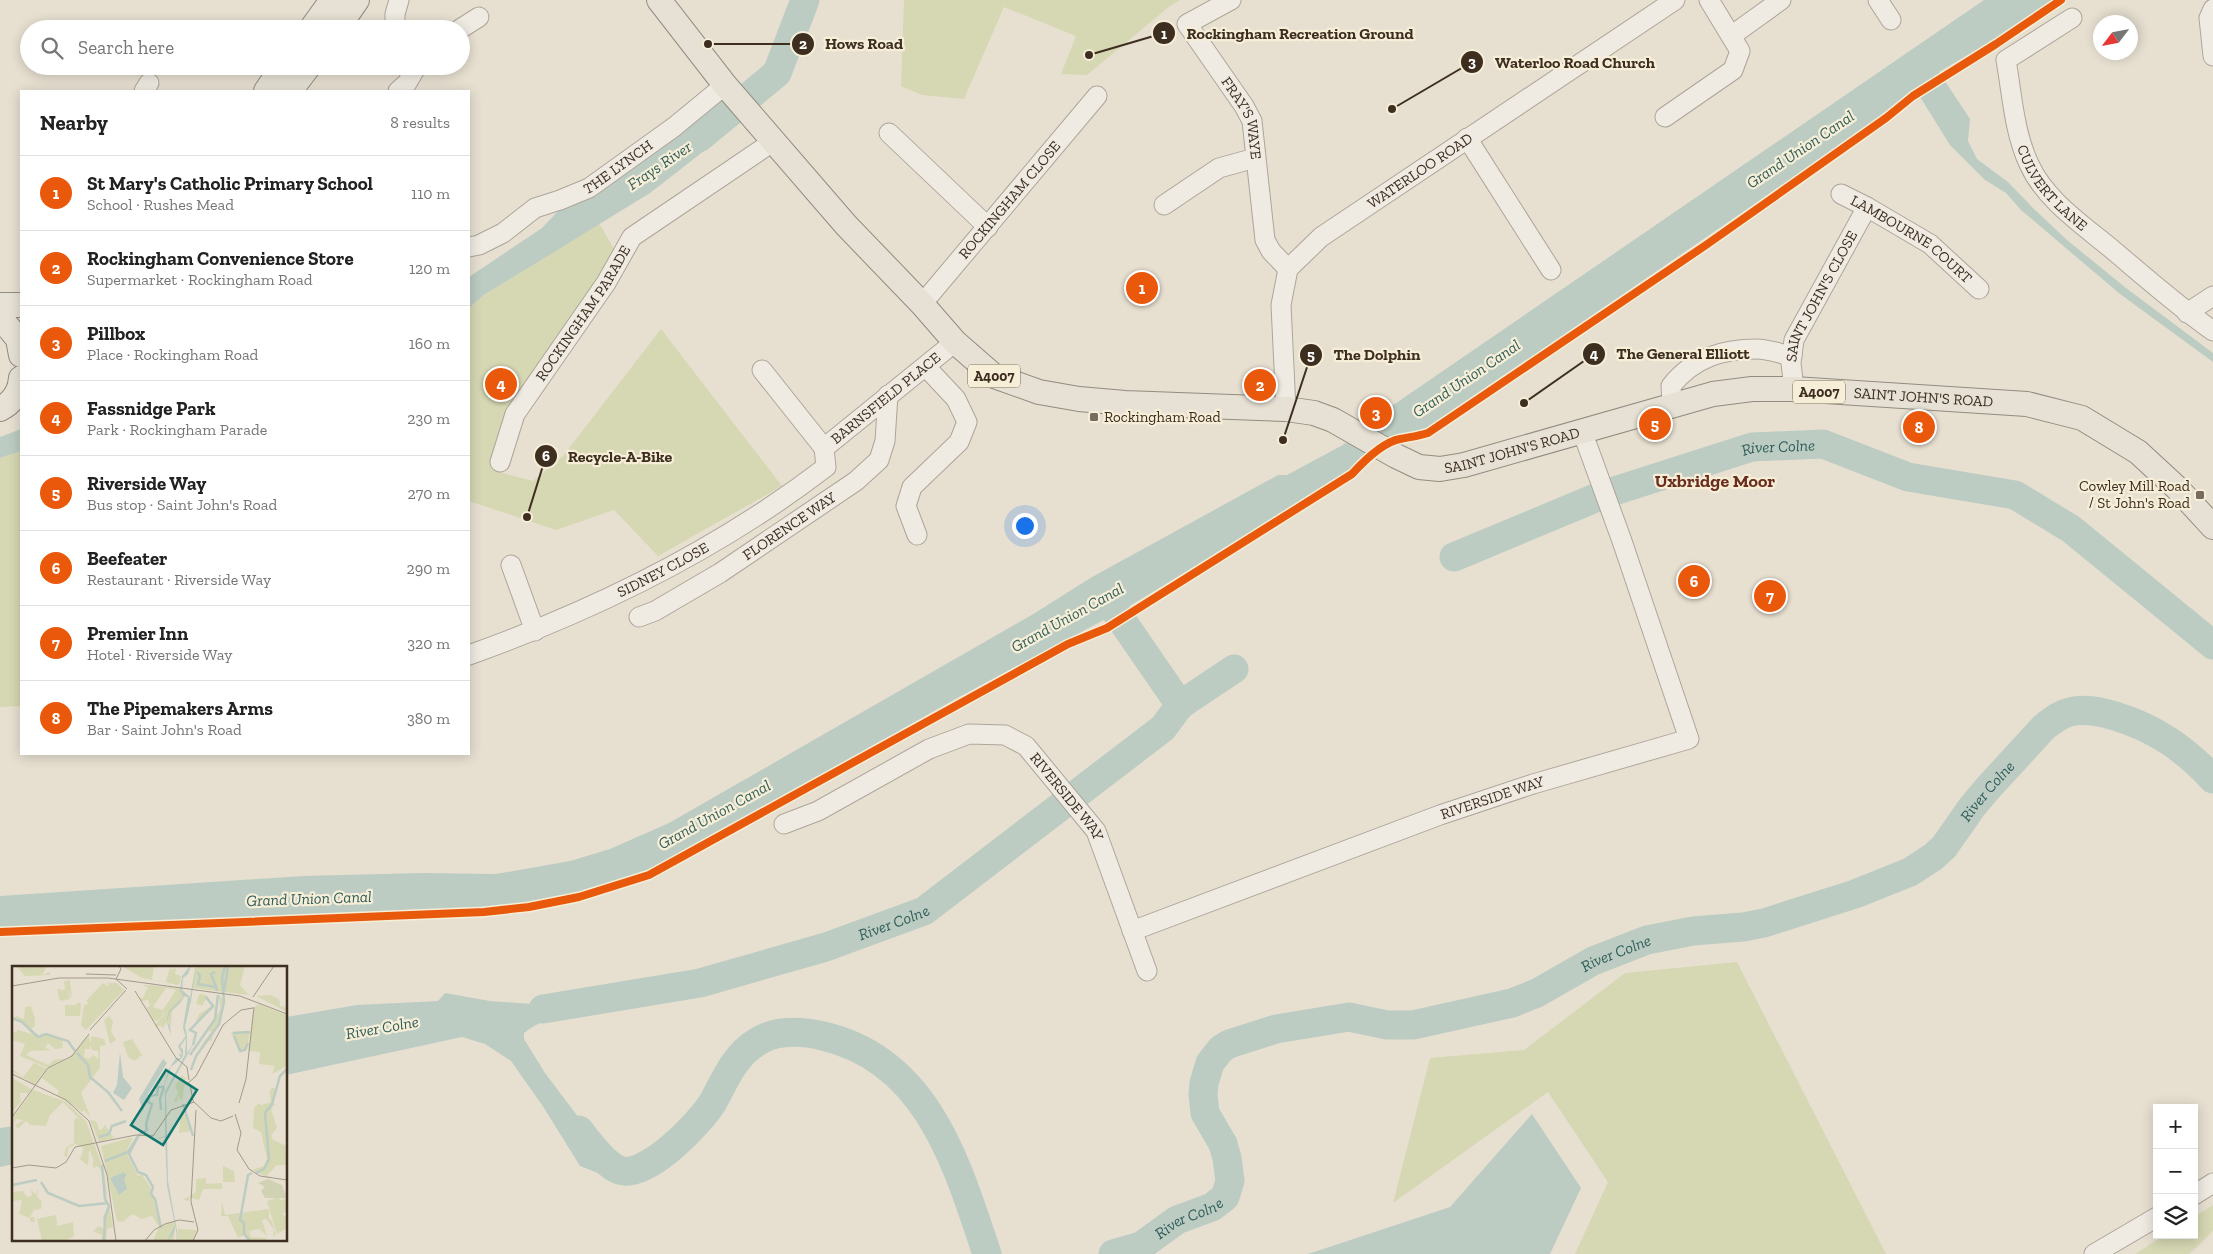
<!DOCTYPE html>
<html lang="en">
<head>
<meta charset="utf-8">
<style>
	:root { --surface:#fff; --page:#f6f6f6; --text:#222; --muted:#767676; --line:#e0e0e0; --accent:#ea580c }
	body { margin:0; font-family:"Zilla Slab",serif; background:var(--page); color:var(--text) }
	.controls { position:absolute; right:15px; bottom:15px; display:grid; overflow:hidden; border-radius:0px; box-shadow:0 2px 12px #0003 }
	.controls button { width:45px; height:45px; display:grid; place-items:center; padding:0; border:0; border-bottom:1px solid var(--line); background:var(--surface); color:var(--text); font:25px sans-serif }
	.compass { position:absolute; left:2093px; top:15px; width:45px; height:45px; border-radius:50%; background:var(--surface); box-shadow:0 2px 12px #0003; rotate:238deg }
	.you { position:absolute; left:1024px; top:525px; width:18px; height:18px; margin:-12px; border:4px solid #fff; border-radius:50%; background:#1a73e8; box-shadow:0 0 0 8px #1a73e833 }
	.badge { display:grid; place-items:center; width:32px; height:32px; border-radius:50%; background:var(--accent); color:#fff; font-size:16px; font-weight:700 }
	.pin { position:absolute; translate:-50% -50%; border:2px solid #fff; box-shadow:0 1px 5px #0006 }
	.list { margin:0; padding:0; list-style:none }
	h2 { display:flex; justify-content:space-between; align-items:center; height:65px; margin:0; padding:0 20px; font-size:21px }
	h2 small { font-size:16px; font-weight:400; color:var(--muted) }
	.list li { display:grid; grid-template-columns:32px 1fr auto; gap:15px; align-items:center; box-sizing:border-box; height:75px; padding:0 20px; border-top:1px solid var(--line) }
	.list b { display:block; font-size:19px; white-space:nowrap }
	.list p { margin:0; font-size:16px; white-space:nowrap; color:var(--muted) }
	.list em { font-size:16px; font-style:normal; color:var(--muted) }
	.icon { flex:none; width:28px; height:28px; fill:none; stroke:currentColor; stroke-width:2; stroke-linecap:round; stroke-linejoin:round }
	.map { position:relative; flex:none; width:2213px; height:1254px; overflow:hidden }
	.search { position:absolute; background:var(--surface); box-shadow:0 2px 12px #0003; left:20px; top:20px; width:450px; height:55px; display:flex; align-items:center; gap:12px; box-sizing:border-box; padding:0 18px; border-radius:28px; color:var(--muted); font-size:19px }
	.panel { position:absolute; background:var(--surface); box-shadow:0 2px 12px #0003; left:20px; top:90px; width:450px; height:665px; border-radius:0px }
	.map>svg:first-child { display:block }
</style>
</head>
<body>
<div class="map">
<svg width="2213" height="1254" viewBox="0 0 2213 1254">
	<rect width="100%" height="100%" fill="#e7e0d1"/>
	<g fill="#d6d7b3">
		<polygon points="904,0 1180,0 1170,6 1087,75 1061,74 1076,36 1004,7 964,99 922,95 901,86"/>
		<polygon points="599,223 621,261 601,288 506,448 499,472 533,481 563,456 661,329 782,486 658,556 614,510 556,530 469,501 469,308 483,296"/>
		<polygon points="21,451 21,706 0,707 0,458"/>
		<polygon points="1737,962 1886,1254 1575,1254 1608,1182 1548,1092 1393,1203 1430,1058 1524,1050 1625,973"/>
		<polygon points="2213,1205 2213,1231 2189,1254 2135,1254 2165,1235 2194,1235 2194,1217"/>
	</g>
	<g fill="#bcccc2">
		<polygon points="1984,0 2055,0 1997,38 1939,72 1970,119 1968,141 1977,159 2008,182 2034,209 2067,240 2126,288 2213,353 2213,362 2120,294 2021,210 2006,193 1985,180 1950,145 1915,89 1858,133 1422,432 1402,434 1361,457 1350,471 1326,486 1128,607 959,697 663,864 642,874 590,890 559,898 503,906 0,928 0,896 303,876 423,873 496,874 570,861 610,849 669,823 1035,613 1092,577 1278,475 1287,475 1341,446 1378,422 1383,412"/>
		<polygon points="719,105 724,106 740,123 650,193 484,295 469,308 469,277 542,228 560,209"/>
		<polygon points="21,429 21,451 0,458 0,437"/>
		<path d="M445 993 490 1001 533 1004 581 996 583 1013C560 1016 542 1019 524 1033V1039L545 1073 579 1118 598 1141 609 1145 603 1175 580 1166 544 1108 511 1061 485 1044 462 1037 286 1075V1017L357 1005 438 1001Z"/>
		<polygon points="1532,1114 1581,1188 1550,1254 1308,1254 1450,1207"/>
		<polygon points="14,1126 14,1164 0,1167 0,1128"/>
	</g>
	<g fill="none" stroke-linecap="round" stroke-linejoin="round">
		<g stroke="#bcccc2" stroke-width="29">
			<polyline points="700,137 777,73 805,0"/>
			<path id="s1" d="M1454 557 1605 494 1752 447 1823 444 1908 477 2015 495 2071 529 2213 645"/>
			<polyline points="1105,596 1180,705"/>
			<path id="s2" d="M543 1009 700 983 826 947 924 911 1163 728 1180 705 1234 669"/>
			<path d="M579 1130C588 1142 606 1165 619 1170 646 1180 700 1123 713 1102 725 1080 734 1056 757 1042 777 1029 801 1031 823 1036 928 1060 957 1165 987 1254"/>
			<path id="s3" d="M1113 1254 1141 1246 1177 1220 1212 1207 1225 1197 1230 1181 1227 1158 1223 1144 1205 1113 1203 1094 1204 1083 1210 1063 1221 1049 1229 1044 1276 1029 1349 1017 1387 1025H1413L1512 1003 1537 993 1593 961 1647 940 1693 931 1743 927 1764 923 1855 894 1910 872 1933 857 1944 847 1972 807 1988 788 2044 727C2052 721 2060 714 2070 712 2085 708 2101 712 2115 716 2155 728 2185 749 2213 779"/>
		</g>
		<defs>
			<g id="minor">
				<path id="s4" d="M1231 0 1187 24 1244 106 1252 121 1265 240 1271 251 1288 269"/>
				<polyline points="1878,0 1891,20"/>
				<polyline points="2213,9 2209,18 2213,56"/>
				<path id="s5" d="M2072 18 2006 60C2012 94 2014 132 2029 164 2045 200 2083 225 2113 250 2146 278 2178 306 2213 331"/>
				<polyline points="395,29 395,14 399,0"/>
				<polyline points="460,29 479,17"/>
				<polyline points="1731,36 1781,0"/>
				<polyline points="144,91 149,83"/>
				<polyline points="398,91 407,83 417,66"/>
				<polyline points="1665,117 1733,70 1740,51 1709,0"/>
				<polyline points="889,133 988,227"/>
				<polyline points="1467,138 1551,270"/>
				<path id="s6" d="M1841 194 1867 207 1930 244 1979 289"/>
				<polyline points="1164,205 1219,168 1255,158"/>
				<path id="s7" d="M469 247 479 245 503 233 535 208 560 200 589 188 674 127 725 85"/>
				<path id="s8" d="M922 304 1097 96"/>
				<polyline points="2187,313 2213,296"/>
				<path id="s9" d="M762 370 824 448 955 342"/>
				<path id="s10" d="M1794 389 1791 363 1794 340 1867 207"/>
				<path d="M1672 404 1671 386C1693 358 1722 349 1757 349 1768 349 1781 354 1792 356"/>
				<path id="s11" d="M1286 409 1281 305 1288 269 1321 237 1675 0"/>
				<path id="s12" d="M500 462 515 414 606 283 632 237 774 141"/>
				<polyline points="917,535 906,506 912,487 959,442 967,422 956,399 926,367"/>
				<polyline points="511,565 535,631"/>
				<path id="s13" d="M639 617 655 611 720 573 856 481 879 460 885 441 888 395"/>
				<path id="s14" d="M469 655C595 610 719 549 826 467L824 448"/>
				<path id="s15" d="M784 824 818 811 929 749 969 734 1005 735 1026 746 1096 831 1147 971"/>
				<path id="s16" d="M1132 931 1440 815 1533 784 1689 739 1622 541 1582 431"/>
				<polyline points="2194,1195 2213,1183"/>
				<polyline points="2094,1254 2157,1217"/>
			</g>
			<g id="major">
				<path id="s17" d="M659 0 725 85 846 225 922 304 955 342 994 376 1039 392 1079 399 1125 403 1286 409 1314 413 1333 420 1396 456 1419 467 1440 469 1464 465 1713 394 1752 389H1794L2027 404 2082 418 2138 452 2177 488 2213 527"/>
				<polyline points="311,29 332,0"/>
				<polyline points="337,29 357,0"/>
				<polyline points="266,91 283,66"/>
				<polyline points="290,91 309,66"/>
				<polyline points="0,305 21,305"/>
				<polyline points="0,317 18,339 21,355"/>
				<path d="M0 409C12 403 20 392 21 378"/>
			</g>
		</defs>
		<use href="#minor" stroke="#ada599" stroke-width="21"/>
		<use href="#major" stroke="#928b80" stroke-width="26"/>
		<use href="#minor" stroke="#efebe3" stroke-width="19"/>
		<use href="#major" stroke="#e6e1d4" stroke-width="24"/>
		<defs>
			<path id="cycleway" d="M0 932 484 912 529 907 579 897 649 875 1068 644 1107 628 1352 474C1363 462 1383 442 1400 439 1410 437 1419 436 1428 433L1706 245 1886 118 1913 96 1996 44 2061 0"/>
		</defs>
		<use href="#cycleway" stroke="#f7eed8" stroke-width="11"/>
		<use href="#cycleway" stroke="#e8590c" stroke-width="8"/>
	</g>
	<g fill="#786c5e" stroke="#f7eed8" stroke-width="2">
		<rect x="1089" y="412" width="10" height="10" rx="2.5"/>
		<rect x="2195" y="490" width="10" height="10" rx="2.5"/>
	</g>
	<g text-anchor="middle" stroke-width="4.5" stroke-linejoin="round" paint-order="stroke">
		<g fill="#f7eed8" stroke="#756857" stroke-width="1">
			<rect x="968" y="364.5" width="52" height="23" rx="4"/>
			<rect x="1793" y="380.5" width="52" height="23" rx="4"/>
		</g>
		<g font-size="14" font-weight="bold" fill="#3d2e20">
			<text x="994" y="381">A4007</text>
			<text x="1819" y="397">A4007</text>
		</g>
		<g font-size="15" fill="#3d2e20" stroke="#f7eed8">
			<text dy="5" stroke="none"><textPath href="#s4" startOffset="161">FRAY'S WAYE</textPath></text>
			<text dy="5" stroke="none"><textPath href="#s7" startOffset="171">THE LYNCH</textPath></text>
			<text dy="5" stroke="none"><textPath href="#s11" startOffset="306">WATERLOO ROAD</textPath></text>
			<text dy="5" stroke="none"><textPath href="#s5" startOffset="218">CULVERT LANE</textPath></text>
			<text dy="5" stroke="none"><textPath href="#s8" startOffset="136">ROCKINGHAM CLOSE</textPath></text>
			<text dy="5" stroke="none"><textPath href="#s6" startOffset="84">LAMBOURNE COURT</textPath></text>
			<text dy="5" stroke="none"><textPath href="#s10" startOffset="100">SAINT JOHN'S CLOSE</textPath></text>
			<text dy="5" stroke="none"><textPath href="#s12" startOffset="172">ROCKINGHAM PARADE</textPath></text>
			<text dy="5" stroke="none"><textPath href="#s9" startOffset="179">BARNSFIELD PLACE</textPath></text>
			<text dy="5" stroke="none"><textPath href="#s17" startOffset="1462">SAINT JOHN'S ROAD</textPath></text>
			<text dy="5" stroke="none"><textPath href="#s17" startOffset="1042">SAINT JOHN'S ROAD</textPath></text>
			<text dy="5" stroke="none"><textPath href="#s13" startOffset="176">FLORENCE WAY</textPath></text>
			<text dy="5" stroke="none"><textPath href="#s14" startOffset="212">SIDNEY CLOSE</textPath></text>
			<text dy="5" stroke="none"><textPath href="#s15" startOffset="331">RIVERSIDE WAY</textPath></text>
			<text dy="5" stroke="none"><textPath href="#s16" startOffset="384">RIVERSIDE WAY</textPath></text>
		</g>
		<g font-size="15" fill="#3d2e20" stroke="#f7eed8" text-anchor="start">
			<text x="1104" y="422">Rockingham Road</text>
			<text x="2190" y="491" text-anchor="end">Cowley Mill Road<tspan x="2190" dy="17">/ St John's Road</tspan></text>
		</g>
		<g font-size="16" font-style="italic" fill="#2f5d5a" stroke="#f7eed8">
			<text transform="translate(1800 149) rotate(-34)" y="6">Grand Union Canal</text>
			<text transform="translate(659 165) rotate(-34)" y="6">Frays River</text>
			<text transform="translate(1466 378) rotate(-34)" y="6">Grand Union Canal</text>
			<text dy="6" stroke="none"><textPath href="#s1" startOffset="344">River Colne</textPath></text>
			<text transform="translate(1067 617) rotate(-29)" y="6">Grand Union Canal</text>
			<text dy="6" stroke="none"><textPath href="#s3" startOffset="1121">River Colne</textPath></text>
			<text transform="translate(714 814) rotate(-29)" y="6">Grand Union Canal</text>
			<text transform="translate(309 898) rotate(-2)" y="6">Grand Union Canal</text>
			<text dy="6" stroke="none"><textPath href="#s2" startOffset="362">River Colne</textPath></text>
			<text dy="6" stroke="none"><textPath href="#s3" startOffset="701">River Colne</textPath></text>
			<text transform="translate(382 1027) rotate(-10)" y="6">River Colne</text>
			<text dy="6" stroke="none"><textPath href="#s3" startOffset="85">River Colne</textPath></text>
		</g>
		<g font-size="18" font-weight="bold" fill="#6b2e1e" stroke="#f7eed8">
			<text x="1715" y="487">Uxbridge Moor</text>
		</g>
	</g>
	<g transform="translate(12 966)">
		<rect width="275" height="275" fill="#e7e0d1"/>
		<path d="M4 0H35L30 9 38 6V9L13 10ZM110 0H142L140 14 153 16H157L154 15 158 1 159 4 164 2 163 8 169 10 168 17 166 19 130 12ZM183 0H233L228 19 237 29 180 22ZM58 14 60 32 56 24 58 33 48 35 45 23 53 24 52 15ZM91 17 97 21 96 17H105L112 24 74 64 69 59 72 39 77 38 74 35ZM134 19 168 22 171 30 167 37 172 29 174 30 176 32 178 35 174 56 171 62 174 70 167 82 173 70 171 61 176 32 173 30 168 37 160 45 159 60 155 56 151 62 148 59 145 62 143 59 153 48 148 44 152 48 146 55 141 54 134 42 138 40 136 34 130 35 127 32H131L136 21 130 20ZM154 22 164 24 151 44 141 41ZM187 28 194 29 203 41 183 57 187 48 200 40 194 33 190 40 184 38ZM207 28 212 36 207 61 201 65 200 75 194 74 187 86 192 75 200 66 196 64 208 44ZM258 29 267 33 268 40 275 41V46L244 30ZM66 36 69 38 68 50H53V39H64ZM246 38 275 49V100L260 108 263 100 247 98 248 86 236 85 242 42ZM19 40 23 53V60L19 63 23 66 21 69 25 68 27 71 35 67 50 73 51 82 43 83 36 77 33 82 39 84 19 85 14 89 36 99 42 94 53 92 36 102 8 90 13 78 0 74V68L6 64 20 68 10 56 0 54 4 50 12 53 13 41ZM97 50 101 55 99 65 104 74 98 78 92 54ZM238 65 234 84 227 85 219 66ZM77 69 78 77 80 70 92 73 94 79 88 80V102L69 127 79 152 72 144 70 146 45 129 47 125 30 112 37 102 56 93ZM78 78 80 84 86 85 87 93 81 89 77 93 72 91 73 83H78ZM120 73 130 89 122 95 116 91 111 76ZM22 97 35 103 23 119 0 105V103L11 111ZM170 109 174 112 170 135 165 129 166 135 161 136 166 127 163 120ZM0 112 19 123 17 127H8L9 135 0 147ZM260 122H263L260 136 265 140 262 139 259 144 265 162 259 169 261 174 275 180V199H265L255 209 260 213 240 204 252 200 255 193 249 166 241 162 242 142 247 137 249 139 259 136 257 126ZM21 124 54 136 74 155 92 205 96 236 89 204 85 200 81 202V197L78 200 82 195 78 185 81 183 77 185 76 200 68 193 72 182 63 178 56 182 55 191 52 190 54 181 62 177V154L65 152 69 155 51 136 38 149 34 160 18 159 14 155 6 163 3 159 11 154 4 153 3 157 2 150ZM169 145 175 150 179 165 167 167ZM78 154 84 155 88 165 93 159 102 172 87 176ZM121 171 115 184 116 190 126 210 130 209 138 221 148 260 163 255 162 275H141L147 261 140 250 130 253 120 248 111 256 105 255 89 180ZM112 206 115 208 112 212 114 224 107 229 98 212ZM211 200 222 205 223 216H211ZM194 212V218L210 217V223H191L187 234 177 231V235L171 234 184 226V213ZM26 222 25 231 30 235 29 243 22 244 18 251H22L23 256H19L18 252 7 248 10 234 0 235V226L11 225 15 231 20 229 19 223 24 229ZM267 231 268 234 275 233V246L270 248 275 251V262L265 268 255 235ZM210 235 213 249 257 243V253L260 255 264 269 261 270 262 263 254 253 250 254 255 270 247 263 237 265 239 271 255 272 252 275H238L232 269 226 272 216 250H209ZM97 240 101 261 95 263 94 275H89L90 269 81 265 87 260 94 264 91 252ZM44 249 45 260 61 256 62 270 53 275H30L25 253ZM167 258V263L185 264 181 275H164Z" fill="#d6d7b3" fill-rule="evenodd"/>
		<path d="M256 213 270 219 275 232H253L249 225 253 221 246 217Z" fill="#d1d1b3"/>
		<path d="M178 0H179L176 8 171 12 170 24 178 31 184 0 179 35 173 61 175 69V87L182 77 154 128 156 215 165 265 164 275V260L161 269 155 275 163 259 155 220 153 171 139 175 153 170V126L173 89 174 72 168 81 171 83V89L170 92 159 101 151 123 147 121 152 119 157 103 164 92H169L166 87 170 89 166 80 174 70 171 62 176 31 172 30 168 37 158 46 155 56 158 60 159 69 156 79 159 69 155 57V52L157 45 171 31 168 24 170 10ZM108 86 111 111 120 122 112 134 101 127 105 119ZM151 93 155 97 136 128 131 145 127 133ZM112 206 115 209 112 212 115 223 107 229 98 212Z" fill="#bcccc2"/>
		<path fill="none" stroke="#bcccc2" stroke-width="2.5" d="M185 6 188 10 186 18 204 21 205 25M203 6 199 8 204 21M212 26 216 0M0 52 10 56 26 71 34 68 56 75 63 85M221 67 238 66M222 70 228 85 233 84 236 77M181 79 184 67 178 64 201 40 194 31M65 87 76 99 78 111 96 126 110 145M178 89 203 53 206 29M179 104 184 90 207 58 212 36 210 12 213 0M171 138 181 170M149 144 148 133 152 121M87 171 97 168 100 160 114 155M93 195 116 186 126 170M90 199 93 233 97 240 93 251 92 275M244 207 252 203 257 193 253 147 260 138 268 110 275 103M29 216 36 227 67 240 96 237M0 219 25 214M149 262 143 233 139 228 141 221 134 209 126 206 117 188 127 169 135 164 134 158 140 138 136 136 137 130 145 129 146 121H151M238 275 232 268V257L228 254 236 209 240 207"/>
		<path fill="none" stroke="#a3998a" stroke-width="1" d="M107 0 109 3 104 13 115 23M74 8 104 9M0 20 47 12H96L228 30 275 48M123 25 164 92 175 101 177 114M241 31 262 0M78 64 114 24M0 108 54 134 77 155 95 209 104 275M175 118 184 110 211 59 229 44 241 42M178 118 181 135 199 152 209 155 221 150M227 137 234 113 242 41M223 148 229 167 225 184 237 203 248 210 275 214M0 151 36 102 60 90 77 68M0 202 17 199 44 202 54 196 63 181 124 169 141 170 159 144 182 136M133 275 142 264 153 258 167 254 182 256M181 275 186 264 179 236 184 144"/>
		<path fill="#0f766e" fill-opacity="0.15" stroke="#0f766e" stroke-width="2.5" d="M154 104 185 124 151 179 119 159Z"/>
		<rect width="275" height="275" fill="none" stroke="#3d2e20" stroke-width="2.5"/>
	</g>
	<path fill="none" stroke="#3d2e20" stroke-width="2" d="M1089 55L1164 33M708 44L803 44M1392 109L1472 62M1524 403L1594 354M1283 440L1311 355M527 517L546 456"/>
	<g fill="#3d2e20" stroke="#f7eed8" stroke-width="2">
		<circle cx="1089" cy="55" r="5"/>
		<circle cx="708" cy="44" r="5"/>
		<circle cx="1392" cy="109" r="5"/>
		<circle cx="1524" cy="403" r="5"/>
		<circle cx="1283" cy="440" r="5"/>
		<circle cx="527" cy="517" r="5"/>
		<circle cx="1164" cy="33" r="12"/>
		<circle cx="803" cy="44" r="12"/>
		<circle cx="1472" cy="62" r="12"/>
		<circle cx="1594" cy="354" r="12"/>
		<circle cx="1311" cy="355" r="12"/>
		<circle cx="546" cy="456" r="12"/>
	</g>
	<g font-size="15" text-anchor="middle" font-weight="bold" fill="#fff">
		<text x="1164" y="39">1</text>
		<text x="803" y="49">2</text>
		<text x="1472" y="67">3</text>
		<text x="1594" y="359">4</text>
		<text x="1311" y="360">5</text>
		<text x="546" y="461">6</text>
	</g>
	<g font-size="16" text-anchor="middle" font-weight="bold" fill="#3d2e20" stroke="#f7eed8" stroke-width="4.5" stroke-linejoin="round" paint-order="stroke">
		<text x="1300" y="39">Rockingham Recreation Ground</text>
		<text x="864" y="49">Hows Road</text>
		<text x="1575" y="68">Waterloo Road Church</text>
		<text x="1683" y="359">The General Elliott</text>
		<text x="1377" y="360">The Dolphin</text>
		<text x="620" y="462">Recycle-A-Bike</text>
	</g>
</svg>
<div class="controls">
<button>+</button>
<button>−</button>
<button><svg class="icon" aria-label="layers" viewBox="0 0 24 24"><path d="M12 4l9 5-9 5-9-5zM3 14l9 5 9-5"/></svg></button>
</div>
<svg class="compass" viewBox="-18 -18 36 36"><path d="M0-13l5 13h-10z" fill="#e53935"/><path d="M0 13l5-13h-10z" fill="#767676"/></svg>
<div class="you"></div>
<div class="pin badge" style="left:1142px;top:288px">1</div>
<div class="pin badge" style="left:1260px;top:385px">2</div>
<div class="pin badge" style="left:1376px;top:413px">3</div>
<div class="pin badge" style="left:501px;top:384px">4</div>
<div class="pin badge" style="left:1655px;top:424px">5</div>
<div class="pin badge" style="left:1694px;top:581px">6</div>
<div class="pin badge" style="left:1770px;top:596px">7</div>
<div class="pin badge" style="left:1919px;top:427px">8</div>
<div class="search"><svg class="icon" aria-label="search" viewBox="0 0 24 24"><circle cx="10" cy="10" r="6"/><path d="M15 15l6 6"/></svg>Search here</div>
<section class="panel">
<h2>Nearby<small>8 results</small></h2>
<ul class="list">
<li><span class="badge">1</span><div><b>St Mary's Catholic Primary School</b><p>School · Rushes Mead</p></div><em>110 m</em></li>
<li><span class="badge">2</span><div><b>Rockingham Convenience Store</b><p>Supermarket · Rockingham Road</p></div><em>120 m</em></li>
<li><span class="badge">3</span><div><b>Pillbox</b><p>Place · Rockingham Road</p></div><em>160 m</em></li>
<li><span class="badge">4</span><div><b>Fassnidge Park</b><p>Park · Rockingham Parade</p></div><em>230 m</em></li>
<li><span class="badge">5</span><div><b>Riverside Way</b><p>Bus stop · Saint John's Road</p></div><em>270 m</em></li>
<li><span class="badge">6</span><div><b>Beefeater</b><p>Restaurant · Riverside Way</p></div><em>290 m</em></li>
<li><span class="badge">7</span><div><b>Premier Inn</b><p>Hotel · Riverside Way</p></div><em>320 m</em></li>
<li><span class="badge">8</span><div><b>The Pipemakers Arms</b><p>Bar · Saint John's Road</p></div><em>380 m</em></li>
</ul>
</section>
</div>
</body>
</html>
